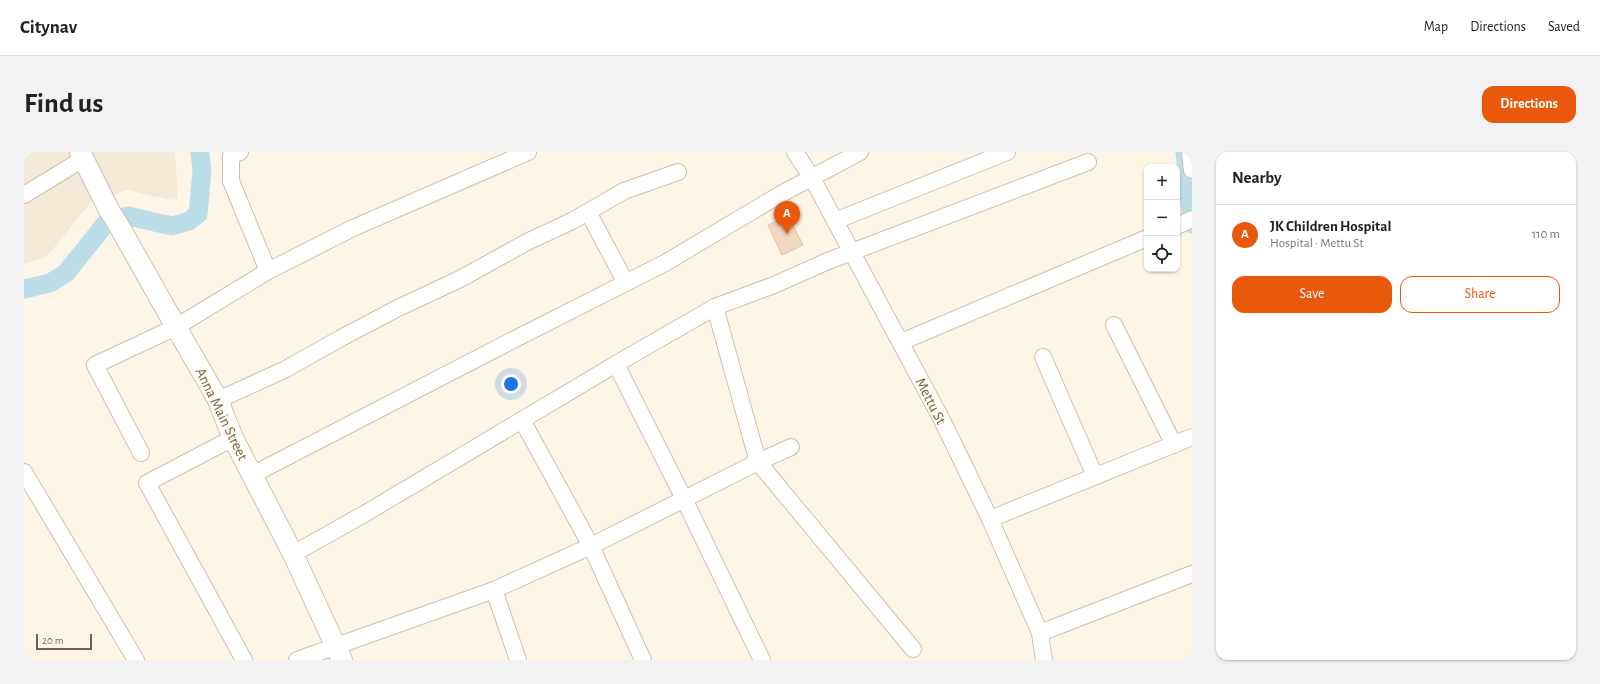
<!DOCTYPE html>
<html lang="en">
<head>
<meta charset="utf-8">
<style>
	:root { --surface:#fff; --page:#f2f2f2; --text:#202124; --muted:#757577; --line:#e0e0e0; --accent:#ea580c }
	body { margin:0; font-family:"Alegreya Sans",sans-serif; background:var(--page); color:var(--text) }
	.controls { position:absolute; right:12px; top:12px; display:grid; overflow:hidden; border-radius:8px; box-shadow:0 1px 3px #0004 }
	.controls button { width:36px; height:36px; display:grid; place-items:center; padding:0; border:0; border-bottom:1px solid var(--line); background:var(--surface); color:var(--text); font:20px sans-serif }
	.scale { position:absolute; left:12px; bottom:10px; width:56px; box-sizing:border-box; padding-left:4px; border:2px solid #775f4b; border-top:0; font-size:11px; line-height:14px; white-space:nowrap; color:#775f4b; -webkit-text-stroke:3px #fffaee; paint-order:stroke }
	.you { position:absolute; left:487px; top:232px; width:14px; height:14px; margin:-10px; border:3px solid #fff; border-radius:50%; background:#1a73e8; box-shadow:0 0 0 6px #1a73e833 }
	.badge { display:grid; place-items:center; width:26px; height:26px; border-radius:50%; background:var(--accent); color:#fff; font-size:13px; font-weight:700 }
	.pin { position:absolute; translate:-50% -33px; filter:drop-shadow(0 1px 2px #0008) }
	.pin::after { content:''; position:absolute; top:21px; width:14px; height:12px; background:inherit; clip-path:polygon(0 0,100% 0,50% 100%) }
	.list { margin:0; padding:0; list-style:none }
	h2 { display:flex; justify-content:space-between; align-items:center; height:52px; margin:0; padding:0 16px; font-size:17px }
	h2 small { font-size:13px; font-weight:400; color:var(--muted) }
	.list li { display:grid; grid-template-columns:26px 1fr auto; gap:12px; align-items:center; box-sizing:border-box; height:60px; padding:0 16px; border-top:1px solid var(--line) }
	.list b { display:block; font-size:15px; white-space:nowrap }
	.list p { margin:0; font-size:13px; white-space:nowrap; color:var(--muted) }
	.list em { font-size:13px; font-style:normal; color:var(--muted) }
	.actions { display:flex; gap:8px; padding:12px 16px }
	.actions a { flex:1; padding:9px 0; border:1px solid var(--accent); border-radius:12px; text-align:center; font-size:14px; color:var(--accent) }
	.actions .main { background:var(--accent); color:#fff }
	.icon { flex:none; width:22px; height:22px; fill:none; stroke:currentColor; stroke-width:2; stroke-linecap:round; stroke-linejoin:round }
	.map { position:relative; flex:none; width:1168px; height:508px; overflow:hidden; border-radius:12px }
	header { display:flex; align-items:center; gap:24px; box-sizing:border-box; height:56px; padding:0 20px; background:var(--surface); border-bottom:1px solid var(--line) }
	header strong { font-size:19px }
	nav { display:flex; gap:22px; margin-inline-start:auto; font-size:14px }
	.intro { display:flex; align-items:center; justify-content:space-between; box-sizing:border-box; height:96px; padding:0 24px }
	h1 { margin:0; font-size:28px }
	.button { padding:10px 18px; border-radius:12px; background:var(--accent); color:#fff; font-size:14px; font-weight:700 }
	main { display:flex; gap:24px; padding:0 24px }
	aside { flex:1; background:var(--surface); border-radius:12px; box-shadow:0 1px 3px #0004 }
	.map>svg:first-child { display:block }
</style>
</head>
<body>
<header>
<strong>Citynav</strong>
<nav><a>Map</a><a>Directions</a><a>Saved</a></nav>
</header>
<div class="intro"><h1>Find us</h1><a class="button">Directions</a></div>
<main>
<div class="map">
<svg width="1168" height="508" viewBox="0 0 1168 508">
	<rect width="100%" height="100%" fill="#fdf6e7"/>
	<polygon fill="#f4e9d6" points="0,0 151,0 154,46 147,48 103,38 67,50 25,102 17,107 0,112"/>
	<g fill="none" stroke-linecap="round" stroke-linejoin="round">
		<g stroke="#bbdde7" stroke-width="19">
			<polyline points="1161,0 1168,72"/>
			<polyline points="0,137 26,131 42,121 82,71 104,64 148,74 165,69 174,62 178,19 176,0"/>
		</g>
	</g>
	<polygon fill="#f2d8bf" stroke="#e5c09f" points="764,64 779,93 758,103 744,73"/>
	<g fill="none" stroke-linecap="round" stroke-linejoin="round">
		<defs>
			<g id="minor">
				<polyline points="216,0 207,4 207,29 244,119"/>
				<polyline points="771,0 788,26 918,268 966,367 1016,481 1020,508"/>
				<polyline points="1166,0 1168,18"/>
				<polyline points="0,43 59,7"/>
				<polyline points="564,60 602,131"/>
				<polyline points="811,69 983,0"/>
				<polyline points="1153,74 1168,67"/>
				<polyline points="691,155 750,133 804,109 1064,10"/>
				<polyline points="1090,173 1150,293"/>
				<polyline points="877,190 1123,86"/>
				<polyline points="1019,205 1071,324"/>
				<polyline points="592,212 691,155 734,310 889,497"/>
				<polyline points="194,248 260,218 317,186 374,156 436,127 503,90 548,69 600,39 654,20"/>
				<polyline points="498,268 567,394 619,508"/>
				<polyline points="209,286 123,331 220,508"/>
				<polyline points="117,301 71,213 152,175 244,119 329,76 504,0"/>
				<polyline points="0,320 112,508"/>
				<polyline points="228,323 493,186 641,111 757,42 836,0"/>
				<polyline points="966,367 1168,285"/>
				<polyline points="269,402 342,361 592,212 660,347 738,508"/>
				<polyline points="470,438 494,508"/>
				<polyline points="1016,481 1168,422"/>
				<polyline points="273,508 470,438 567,394 734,310 767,295"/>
			</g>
			<polyline id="tertiary" points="56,0 85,58 95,74 152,175 194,248 209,286 269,402 318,508"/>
		</defs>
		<use href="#minor" stroke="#cfbfad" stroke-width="18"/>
		<use href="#tertiary" stroke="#cfbfad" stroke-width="22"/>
		<use href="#minor" stroke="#fff" stroke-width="16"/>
		<use href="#tertiary" stroke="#fff" stroke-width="20"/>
	</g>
	<g text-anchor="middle" stroke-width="3" stroke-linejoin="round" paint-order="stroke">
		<g font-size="15" fill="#775f4b" stroke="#fffaee">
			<text transform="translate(907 249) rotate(63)" y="5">Mettu St</text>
			<text transform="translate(198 262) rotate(64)" y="5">Anna Main Street</text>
		</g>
	</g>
</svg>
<div class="controls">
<button>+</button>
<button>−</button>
<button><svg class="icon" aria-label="locate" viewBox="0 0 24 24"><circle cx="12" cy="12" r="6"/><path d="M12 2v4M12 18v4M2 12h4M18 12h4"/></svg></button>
</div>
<div class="scale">20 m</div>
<div class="you"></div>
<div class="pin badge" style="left:763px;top:82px">A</div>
</div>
<aside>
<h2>Nearby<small></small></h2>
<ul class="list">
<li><span class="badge">A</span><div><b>JK Children Hospital</b><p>Hospital · Mettu St</p></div><em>110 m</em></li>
</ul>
<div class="actions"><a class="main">Save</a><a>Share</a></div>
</aside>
</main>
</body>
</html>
